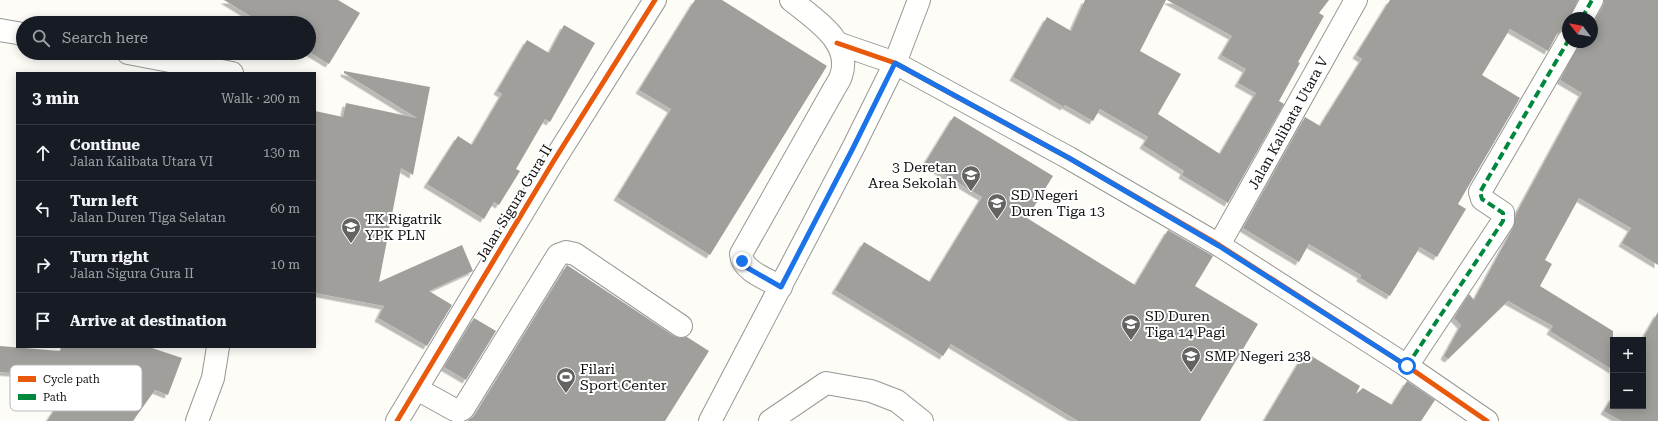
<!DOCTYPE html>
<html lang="en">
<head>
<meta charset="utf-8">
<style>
	:root { --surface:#171b24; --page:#20242c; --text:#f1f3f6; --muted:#9ea1a6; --line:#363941 }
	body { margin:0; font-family:"Roboto Serif",serif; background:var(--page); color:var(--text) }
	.controls { position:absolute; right:12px; bottom:12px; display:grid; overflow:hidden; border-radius:0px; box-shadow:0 2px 10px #0003 }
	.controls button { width:36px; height:36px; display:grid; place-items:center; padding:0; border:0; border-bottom:1px solid var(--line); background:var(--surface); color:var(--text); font:20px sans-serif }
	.compass { position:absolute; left:1562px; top:12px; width:36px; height:36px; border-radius:50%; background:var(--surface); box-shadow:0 2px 10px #0003; rotate:301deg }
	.stop { position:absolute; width:12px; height:12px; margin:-9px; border:3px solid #1a73e8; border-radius:50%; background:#fff }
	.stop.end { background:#1a73e8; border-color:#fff; box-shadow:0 1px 4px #0008 }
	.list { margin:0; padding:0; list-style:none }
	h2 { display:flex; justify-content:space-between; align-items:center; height:52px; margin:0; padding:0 16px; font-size:17px }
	h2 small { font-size:13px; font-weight:400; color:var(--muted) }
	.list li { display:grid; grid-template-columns:26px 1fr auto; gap:12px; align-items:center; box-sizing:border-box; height:56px; padding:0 16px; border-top:1px solid var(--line) }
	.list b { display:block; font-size:15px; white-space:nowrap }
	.list p { margin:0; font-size:13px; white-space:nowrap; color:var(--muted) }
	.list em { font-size:13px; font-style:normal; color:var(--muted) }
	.icon { flex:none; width:22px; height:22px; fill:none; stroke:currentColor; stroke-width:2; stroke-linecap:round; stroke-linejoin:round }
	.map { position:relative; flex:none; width:1658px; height:421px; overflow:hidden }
	.search { position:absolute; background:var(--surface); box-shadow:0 2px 10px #0003; left:16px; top:16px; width:300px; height:44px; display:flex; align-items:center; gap:10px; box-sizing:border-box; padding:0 14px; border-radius:22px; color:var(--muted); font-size:15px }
	.panel { position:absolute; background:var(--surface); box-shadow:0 2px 10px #0003; left:16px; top:72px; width:300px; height:276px; border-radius:0px }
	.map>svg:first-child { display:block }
</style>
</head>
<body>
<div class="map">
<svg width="1658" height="421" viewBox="0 0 1658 421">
	<defs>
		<filter id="shadow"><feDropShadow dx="-3.5" dy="3.5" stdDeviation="0" flood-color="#0004"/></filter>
	</defs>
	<rect width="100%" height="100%" fill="#fdfcf7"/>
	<g fill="#a19f9c" filter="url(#shadow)">
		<polygon points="224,0 338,0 360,13 329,64 309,52 309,23 262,23"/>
		<polygon points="695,0 722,0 827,66 710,255 617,197 671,109 639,90"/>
		<polygon points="1085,0 1166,0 1140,51 1181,74 1158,114 1220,154 1256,93 1238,83 1246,69 1221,55 1232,36 1167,0 1329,0 1319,13 1324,16 1298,62 1300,63 1279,101 1284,104 1228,203 1182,175 1184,171 1143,145 1148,137 1100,109 1093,121 1065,105 1064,107 1013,77 1047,17 1071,31"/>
		<polygon points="1390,0 1578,0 1570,18 1568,18 1568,29 1562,30 1557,34 1548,51 1510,29 1482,75 1520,98 1458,204 1466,209 1437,257 1420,247 1390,296 1360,278 1361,275 1309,244 1299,262 1243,228 1305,117 1320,126 1362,59 1356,55"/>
		<polygon points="1604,0 1658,0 1658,265 1622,243 1631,228 1579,198 1545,260 1552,264 1540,286 1613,331 1613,370 1550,331 1553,326 1508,301 1448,359 1444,356 1461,325 1454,318 1469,294 1474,300 1513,228 1516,214 1582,93 1560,80 1580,42 1592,42 1592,25 1603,6"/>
		<polygon points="564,25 595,43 550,122 545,119 516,169 520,171 499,205 494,202 484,219 427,184 458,136 472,145 502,94 497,91 527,40 549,53"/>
		<polygon points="344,71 430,87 413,175 401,168 379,282 462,245 473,271 429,291 452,305 427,346 378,318 384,306 315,293 315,111 343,117 346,103 417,118 344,73"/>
		<polygon points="954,116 1053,176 1027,218 1135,285 1168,230 1213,256 1195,286 1258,324 1200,421 1078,421 951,344 943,356 835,290 864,242 930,282 982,197 925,163"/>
		<polygon points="567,265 674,336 680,338 687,337 709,351 665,421 467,421 474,416"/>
		<polygon points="1658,312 1658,421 1621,421 1604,411 1613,396 1613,406 1643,406 1642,340"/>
		<polygon points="474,318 496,331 466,380 444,367"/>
		<polygon points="0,346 60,351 61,347 149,347 182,358 168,395 155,390 133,421 47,421 76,378 0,372"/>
		<polygon points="1305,352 1360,386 1356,394 1363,388 1392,405 1407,381 1435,400 1421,421 1264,421"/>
	</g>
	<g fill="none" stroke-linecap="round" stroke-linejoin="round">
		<defs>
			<g id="minor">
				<polyline points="1582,18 1592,0"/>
				<polyline points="0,30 23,34"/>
				<polyline points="837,43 895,63 1069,158 1219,245 1407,366 1487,421"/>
				<polyline points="128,53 232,73"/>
				<polyline points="1219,245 1356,0"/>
				<path d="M781 287C767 279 742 271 741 254L834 89C836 85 840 80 841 76 853 42 813 18 791 0"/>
				<polyline points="1407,366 1503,221 1503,213 1482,199 1480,192 1568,41"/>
				<polyline points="417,389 455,410 459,411 463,409 558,255 566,252 575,254 681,326"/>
				<polyline points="197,421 213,378 218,347"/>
				<polyline points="397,421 553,162 655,0"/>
				<polyline points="710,421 853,148 895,63 919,0"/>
				<polyline points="770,421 826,383 871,391 897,401 922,421"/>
			</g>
		</defs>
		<use href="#minor" stroke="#979795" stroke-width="24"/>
		<use href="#minor" stroke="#fffffe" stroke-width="22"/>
		<g stroke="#00873e" stroke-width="4" stroke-dasharray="8 4" stroke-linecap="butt">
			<polyline points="1582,18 1592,0"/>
			<polyline points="1407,366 1503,221 1503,213 1482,199 1480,192 1568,41"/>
		</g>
		<defs>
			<g id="cycleway">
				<polyline points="837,43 895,63 1069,158 1219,245 1407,366 1487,421"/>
				<polyline points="397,421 553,162 655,0"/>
			</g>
		</defs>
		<use href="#cycleway" stroke="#fff" stroke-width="8"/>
		<use href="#cycleway" stroke="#e8590c" stroke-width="5"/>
	</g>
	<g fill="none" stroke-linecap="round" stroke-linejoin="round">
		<polyline stroke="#1a73e8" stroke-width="5" points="742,261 746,267 781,287 853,148 895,63 1069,158 1219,246 1407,366"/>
	</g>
	<defs>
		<symbol id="school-pin" viewBox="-11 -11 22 30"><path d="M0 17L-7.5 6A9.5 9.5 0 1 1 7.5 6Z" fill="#646362" stroke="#fff"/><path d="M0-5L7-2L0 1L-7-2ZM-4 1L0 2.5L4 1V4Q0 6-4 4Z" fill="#fff"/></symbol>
		<symbol id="stadium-pin" viewBox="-11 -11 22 30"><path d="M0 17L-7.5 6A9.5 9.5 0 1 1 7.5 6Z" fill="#646362" stroke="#fff"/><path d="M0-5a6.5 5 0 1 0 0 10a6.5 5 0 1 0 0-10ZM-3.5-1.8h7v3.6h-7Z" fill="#fff"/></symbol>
	</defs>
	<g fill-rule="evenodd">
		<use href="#school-pin" x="960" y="164" width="22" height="30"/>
		<use href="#school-pin" x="986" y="192" width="22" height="30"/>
		<use href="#school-pin" x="340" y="216" width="22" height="30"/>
		<use href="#school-pin" x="1120" y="313" width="22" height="30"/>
		<use href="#school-pin" x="1180" y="345" width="22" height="30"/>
		<use href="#stadium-pin" x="555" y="366" width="22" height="30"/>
	</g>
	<g text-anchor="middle" stroke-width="4" stroke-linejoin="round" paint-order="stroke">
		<g font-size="14" fill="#111" stroke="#fff">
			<text transform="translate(1288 123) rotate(-61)" y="5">Jalan Kalibata Utara V</text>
			<text transform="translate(514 203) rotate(-59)" y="5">Jalan Sigura Gura II</text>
		</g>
		<g font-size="14" fill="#111" stroke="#fff" text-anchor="start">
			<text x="957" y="172" text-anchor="end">3 Deretan<tspan x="957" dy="16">Area Sekolah</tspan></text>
			<text x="1011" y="200">SD Negeri<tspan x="1011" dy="16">Duren Tiga 13</tspan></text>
			<text x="365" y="224">TK Rigatrik<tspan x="365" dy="16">YPK PLN</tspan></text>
			<text x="1145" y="321">SD Duren<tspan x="1145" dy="16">Tiga 14 Pagi</tspan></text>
			<text x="1205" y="361">SMP Negeri 238</text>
			<text x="580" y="374">Filari<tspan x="580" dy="16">Sport Center</tspan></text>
		</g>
	</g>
	<rect x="10" y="365" width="132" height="46" rx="6" fill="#fff" stroke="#b8b8b8" stroke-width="1"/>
	<rect x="18" y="376" width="18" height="6" fill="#e8590c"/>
	<rect x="18" y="394" width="18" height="6" fill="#00873e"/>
	<g font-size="11" fill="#111">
		<text x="43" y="383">Cycle path</text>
		<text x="43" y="401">Path</text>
	</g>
</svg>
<div class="controls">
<button>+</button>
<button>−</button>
</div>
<svg class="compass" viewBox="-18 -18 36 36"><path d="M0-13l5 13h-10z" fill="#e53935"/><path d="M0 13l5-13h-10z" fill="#9ea1a6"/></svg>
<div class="stop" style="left:1407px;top:366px"></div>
<div class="stop end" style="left:742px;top:261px"></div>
<div class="search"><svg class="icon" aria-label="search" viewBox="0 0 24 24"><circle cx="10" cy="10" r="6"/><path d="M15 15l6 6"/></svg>Search here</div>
<section class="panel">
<h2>3 min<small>Walk · 200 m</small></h2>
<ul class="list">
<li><svg class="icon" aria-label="ahead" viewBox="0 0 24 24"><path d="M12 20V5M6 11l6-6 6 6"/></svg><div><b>Continue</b><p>Jalan Kalibata Utara VI</p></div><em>130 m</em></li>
<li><svg class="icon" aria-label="left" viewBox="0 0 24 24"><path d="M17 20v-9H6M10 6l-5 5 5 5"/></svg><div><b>Turn left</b><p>Jalan Duren Tiga Selatan</p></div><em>60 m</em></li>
<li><svg class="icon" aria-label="right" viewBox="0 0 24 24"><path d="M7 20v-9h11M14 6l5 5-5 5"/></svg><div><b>Turn right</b><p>Jalan Sigura Gura II</p></div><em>10 m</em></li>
<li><svg class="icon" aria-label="arrive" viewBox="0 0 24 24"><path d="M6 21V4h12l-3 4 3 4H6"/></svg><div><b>Arrive at destination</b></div></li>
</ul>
</section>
</div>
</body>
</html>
